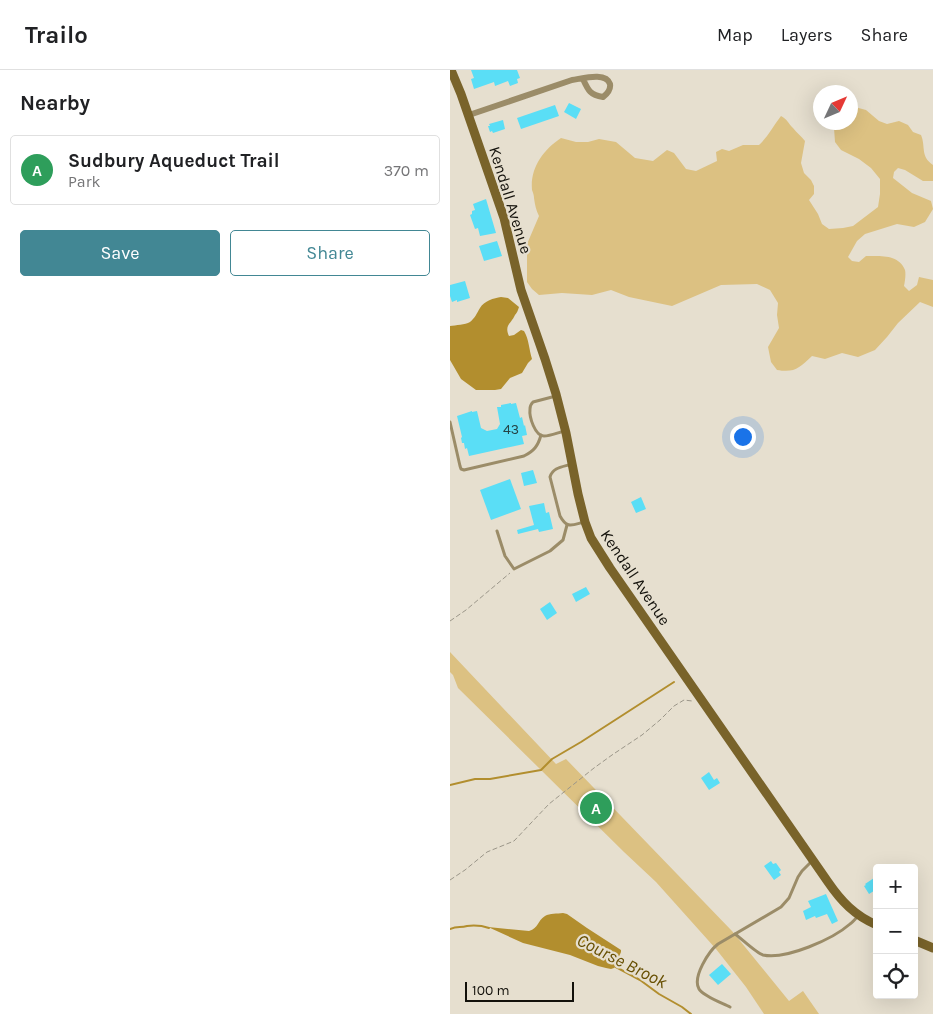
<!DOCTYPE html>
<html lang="en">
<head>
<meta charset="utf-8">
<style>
	:root { --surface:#fff; --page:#f2f2f2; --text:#202124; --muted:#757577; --line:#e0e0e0; --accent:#428794 }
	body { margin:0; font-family:Karla,sans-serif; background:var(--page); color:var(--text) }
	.controls { position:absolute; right:15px; bottom:15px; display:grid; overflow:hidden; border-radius:5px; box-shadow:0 5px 20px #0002 }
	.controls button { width:45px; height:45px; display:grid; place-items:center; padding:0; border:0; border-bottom:1px solid var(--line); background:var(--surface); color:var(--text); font:25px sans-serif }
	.compass { position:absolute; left:363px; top:15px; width:45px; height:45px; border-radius:50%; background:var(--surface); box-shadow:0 5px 20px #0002; rotate:46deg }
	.scale { position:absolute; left:15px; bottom:12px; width:109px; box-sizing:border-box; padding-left:5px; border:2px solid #13110b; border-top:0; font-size:14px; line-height:18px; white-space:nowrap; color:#13110b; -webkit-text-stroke:4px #e6dfcf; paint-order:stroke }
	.you { position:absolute; left:292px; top:366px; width:18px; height:18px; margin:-12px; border:4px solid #fff; border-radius:50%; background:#1a73e8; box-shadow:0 0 0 8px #1a73e833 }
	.badge { display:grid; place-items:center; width:32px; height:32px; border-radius:50%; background:var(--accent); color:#fff; font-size:16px; font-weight:700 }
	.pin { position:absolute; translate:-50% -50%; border:2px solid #fff; box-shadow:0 1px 5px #0006 }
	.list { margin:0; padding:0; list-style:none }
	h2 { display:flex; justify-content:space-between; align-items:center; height:65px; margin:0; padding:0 20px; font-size:21px }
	h2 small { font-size:16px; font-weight:400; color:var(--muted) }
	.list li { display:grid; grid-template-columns:32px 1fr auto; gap:15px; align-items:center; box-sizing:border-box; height:70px; margin:0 10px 10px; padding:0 10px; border:1px solid var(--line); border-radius:5px }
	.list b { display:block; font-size:19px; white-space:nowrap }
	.list p { margin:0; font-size:16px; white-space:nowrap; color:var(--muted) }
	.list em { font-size:16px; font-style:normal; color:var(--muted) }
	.actions { display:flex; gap:10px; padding:15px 20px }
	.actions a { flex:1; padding:11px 0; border:1px solid var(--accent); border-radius:5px; text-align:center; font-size:18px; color:var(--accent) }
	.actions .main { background:var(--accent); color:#fff }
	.icon { flex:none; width:28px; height:28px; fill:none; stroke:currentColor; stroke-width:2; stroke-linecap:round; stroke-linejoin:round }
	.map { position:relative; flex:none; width:483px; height:944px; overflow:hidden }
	header { display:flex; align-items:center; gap:30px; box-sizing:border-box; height:70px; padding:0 25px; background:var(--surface); border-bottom:1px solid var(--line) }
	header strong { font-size:24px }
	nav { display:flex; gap:28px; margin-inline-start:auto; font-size:18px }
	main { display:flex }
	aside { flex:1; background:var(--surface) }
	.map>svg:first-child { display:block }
</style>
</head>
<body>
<header>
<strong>Trailo</strong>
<nav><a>Map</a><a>Layers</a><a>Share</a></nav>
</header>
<main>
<aside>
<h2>Nearby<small></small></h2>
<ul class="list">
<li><span class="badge" style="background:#2e9e5b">A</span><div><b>Sudbury Aqueduct Trail</b><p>Park</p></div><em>370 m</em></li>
</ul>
<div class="actions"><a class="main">Save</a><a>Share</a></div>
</aside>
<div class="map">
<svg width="483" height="944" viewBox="0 0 483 944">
	<rect width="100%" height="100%" fill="#e6dfcf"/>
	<g fill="#dcc182">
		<path d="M401 36 416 40 429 51 437 54 449 51 458 55 463 62 471 65C476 77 470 86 483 95V111H473L455 100 448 98 444 102 443 108 462 123 481 131 483 139 475 152 464 157 447 154 415 164 407 171 398 187 402 191 409 192 416 186C430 186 449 184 455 200 456 204 455 211 454 216L459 221 467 215 469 207 483 210V237L470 232 448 253 437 267 425 280 408 287 392 283 375 289 362 286C349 298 345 303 327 300L321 292 318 277 329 258 327 245 328 233 320 220 307 214 271 215 222 236 179 227 161 220 142 225 112 223 89 225 82 219 77 212V174L89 146C86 140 85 135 84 128 84 125 83 123 82 120 80 98 93 80 111 68L126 72H138L149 69 166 72 185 88 203 91 217 80 224 83 236 99 246 101 267 91 266 82 272 79 279 81 293 75H309C318 67 323 56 331 46 337 49 338 53 343 58 347 63 351 66 355 71L351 93 354 103 361 110 364 116V124L359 130 368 144 372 154 379 159 393 158 403 156 428 137 430 124V109L421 98 409 89 391 80 385 72 384 58 385 53 400 52Z"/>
		<polygon points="0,582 106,694 116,689 282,861 339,931 353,921 369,944 314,944 296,917 266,879 206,812 174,782 8,618 3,605 0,602"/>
	</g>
	<g fill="#b28e2e">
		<path d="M51 227 58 228 69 237C68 240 67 243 65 245 61 254 54 255 59 266L64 265 71 260 74 261C79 269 79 280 82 289L78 293 72 303 60 308 51 319 45 320H26L11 309 0 290V256C6 255 15 255 20 252 25 248 27 243 30 238 34 231 44 228 51 227Z"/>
		<path d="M113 843 117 844 137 858 171 880V882L164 898 161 899 156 898 148 896 120 885 73 873 38 857 79 861C89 858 87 851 95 846 100 843 107 844 113 843Z"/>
	</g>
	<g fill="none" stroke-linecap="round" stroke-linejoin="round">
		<g stroke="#b28e2e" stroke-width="2">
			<polyline points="0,715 25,709 40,709 91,700 102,689 131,672 224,612"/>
			<path d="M0 859C8 856 10 858 17 856 25 855 30 855 39 858"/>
			<polyline points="164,896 190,910 209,924 232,937 241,944"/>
		</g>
	</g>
	<g fill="#5adef6">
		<polygon points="21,0 67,0 70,8 67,9 68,13 60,16 58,11 45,16 44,12 24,19 21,9 24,8"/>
		<polygon points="119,33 131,39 126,49 114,42"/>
		<polygon points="105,35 109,46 71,59 67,48"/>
		<polygon points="53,50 55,59 43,63 42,61 40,62 38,56 40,56 39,54"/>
		<polygon points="36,129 46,163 30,166 28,158 25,159 20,145 22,144 22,141 25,140 23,134"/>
		<polygon points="47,171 52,186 34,191 29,176"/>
		<polygon points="15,211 20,228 7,232 7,230 2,232 0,226 0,215"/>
		<polygon points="61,333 61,334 66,333 70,348 72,347 74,356 75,355 77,365 72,366 74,374 19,386 17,378 15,379 14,373 12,373 11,368 12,367 7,346 22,341 22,342 27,341 31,358 37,361 47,359 50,354 47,337 51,337 51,335"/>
		<polygon points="83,400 87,413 74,416 71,403"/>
		<polygon points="60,409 71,439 41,450 30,420"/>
		<polygon points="191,427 196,439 186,443 181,432"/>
		<polygon points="94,433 96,443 99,442 103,459 89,462 88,459 68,464 67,460 84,455 79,436"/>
		<polygon points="136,517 140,524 126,532 122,524"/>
		<polygon points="100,532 107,543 97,550 90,539"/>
		<polygon points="259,702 264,710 267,708 270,713 259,720 251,708"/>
		<polygon points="321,791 323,794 326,793 331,800 329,802 331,805 324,810 314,796"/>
		<polygon points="424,808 427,813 427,819 419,824 414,816 416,815 415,814"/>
		<polygon points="376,824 388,851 382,854 377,844 366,848 365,846 356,850 353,841 361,837 358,831"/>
		<polygon points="272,894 281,904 268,915 259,905"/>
	</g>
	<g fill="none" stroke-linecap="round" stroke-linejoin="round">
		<g stroke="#9b9689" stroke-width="1" stroke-dasharray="5 2.5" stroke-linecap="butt">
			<polyline points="0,551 16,540 60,503"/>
			<polyline points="0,810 15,800 37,782 64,771 99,734 144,698 162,685 192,665 210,650 224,636 234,630 242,631"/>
		</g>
		<g stroke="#9b8c68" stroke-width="3">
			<path d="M106 326 83 332C81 334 80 336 80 339 79 347 85 366 94 366 101 366 109 362 115 361"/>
			<path d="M0 352 10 396 11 399 14 400 74 386C84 381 88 376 91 365"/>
			<path d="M122 394C113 397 103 397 100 407L110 446C117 459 122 455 134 452"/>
			<polyline points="47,461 55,486 64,499 100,481 113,470 117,455"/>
			<path d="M285 864C292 869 306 883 313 885 336 890 383 869 400 854 403 852 406 848 408 846"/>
			<path d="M280 937C272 933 253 926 249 919 242 907 259 881 268 874L331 837 339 828 348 807 352 801 362 791"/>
		</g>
		<path stroke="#9b8c68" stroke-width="6" d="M19 45 122 10C131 9 156 1 160 14 161 20 157 24 153 27 140 25 138 20 133 9"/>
		<g stroke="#79632a" stroke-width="9">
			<path d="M1 0 11 24 54 148 71 220 95 289 106 324 116 363 128 424 135 452 141 468 160 498 378 812C391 831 405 846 427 855"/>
			<polyline points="464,870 483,878"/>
		</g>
	</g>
	<g text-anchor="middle" stroke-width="4.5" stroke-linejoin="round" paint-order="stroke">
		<g font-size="14" fill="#254446">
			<text x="61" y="364">43</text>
		</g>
		<g font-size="16" fill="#13110b" stroke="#e6dfcf">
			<text transform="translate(61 130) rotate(73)" y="6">Kendall Avenue</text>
			<text transform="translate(186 507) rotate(56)" y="6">Kendall Avenue</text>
		</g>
		<g font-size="18" font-style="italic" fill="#674f02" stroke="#e6dfcf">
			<text transform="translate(172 891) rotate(27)" y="6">Course Brook</text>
		</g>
	</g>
</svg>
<div class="controls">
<button>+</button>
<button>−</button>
<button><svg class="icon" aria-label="locate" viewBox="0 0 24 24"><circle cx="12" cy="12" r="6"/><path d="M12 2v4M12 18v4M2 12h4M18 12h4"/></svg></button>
</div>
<svg class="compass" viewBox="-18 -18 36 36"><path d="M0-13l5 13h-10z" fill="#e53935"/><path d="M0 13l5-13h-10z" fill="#757577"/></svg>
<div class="scale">100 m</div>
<div class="you"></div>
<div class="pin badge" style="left:146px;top:738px;background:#2e9e5b">A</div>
</div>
</main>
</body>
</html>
